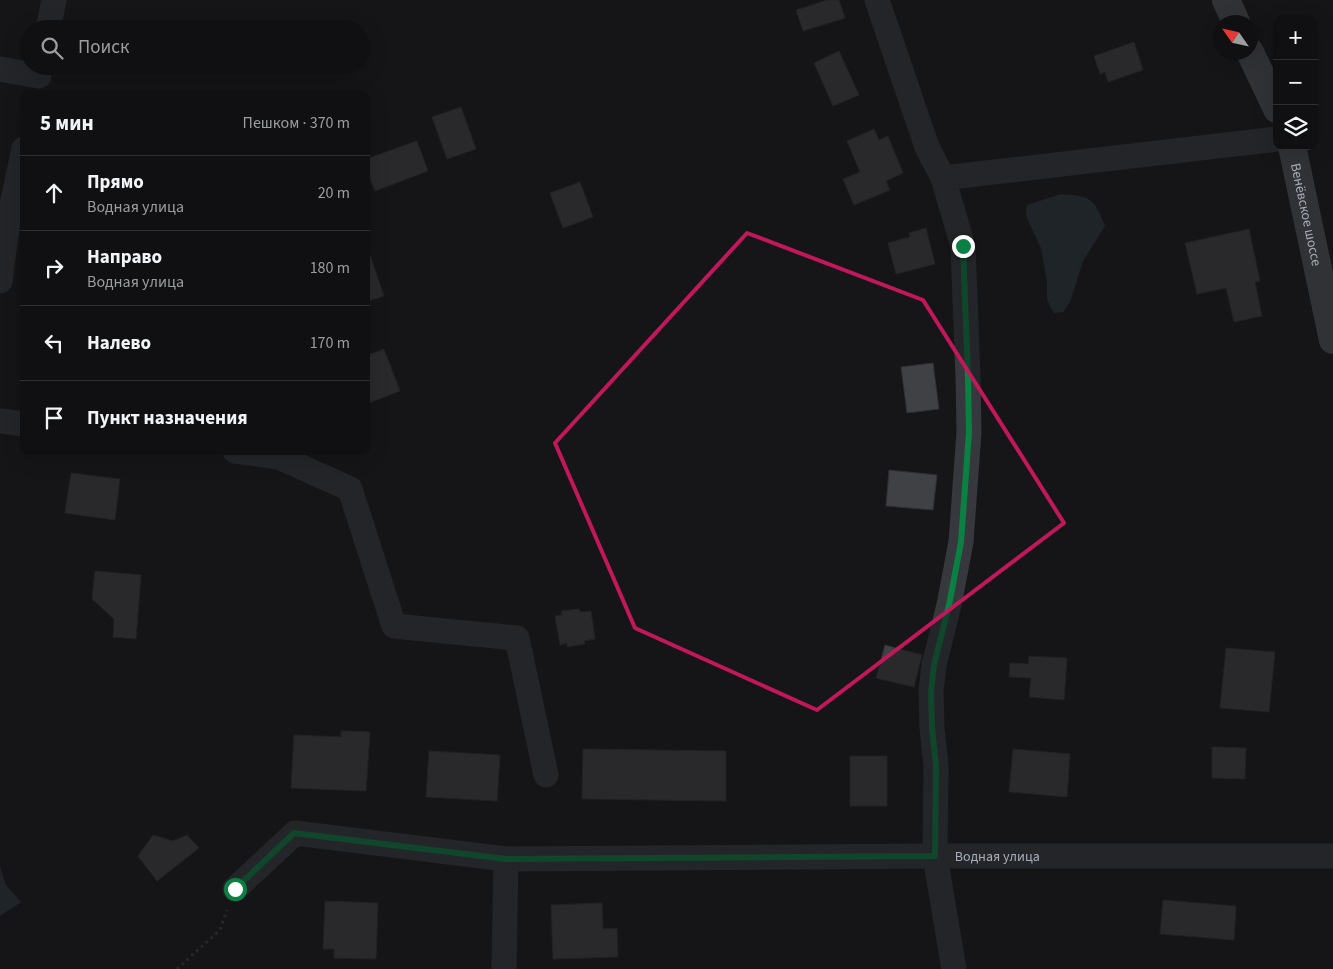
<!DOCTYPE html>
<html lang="ru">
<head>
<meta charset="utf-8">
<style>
	:root { --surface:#101012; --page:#1e1e20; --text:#f1f3f6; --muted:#9c9d9f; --line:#303032 }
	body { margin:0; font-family:"Source Sans 3",sans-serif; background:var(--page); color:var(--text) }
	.controls { position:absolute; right:15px; top:15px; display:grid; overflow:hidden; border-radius:10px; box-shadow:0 5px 20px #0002 }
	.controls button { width:45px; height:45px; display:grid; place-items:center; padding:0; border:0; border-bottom:1px solid var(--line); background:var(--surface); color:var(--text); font:25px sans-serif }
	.compass { position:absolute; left:1213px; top:15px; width:45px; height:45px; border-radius:50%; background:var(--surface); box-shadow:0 5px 20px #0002; rotate:304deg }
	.stop { position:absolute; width:15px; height:15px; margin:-11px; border:4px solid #0b8043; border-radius:50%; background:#fff }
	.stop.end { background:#0b8043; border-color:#fff; box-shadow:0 1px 5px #0008 }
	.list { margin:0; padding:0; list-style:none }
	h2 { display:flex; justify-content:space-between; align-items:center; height:65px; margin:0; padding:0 20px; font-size:21px }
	h2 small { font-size:16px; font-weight:400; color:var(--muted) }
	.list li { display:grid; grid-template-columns:32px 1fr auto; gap:15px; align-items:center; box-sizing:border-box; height:75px; padding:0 20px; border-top:1px solid var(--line) }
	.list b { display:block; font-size:19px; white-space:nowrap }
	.list p { margin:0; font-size:16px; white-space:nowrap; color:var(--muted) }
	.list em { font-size:16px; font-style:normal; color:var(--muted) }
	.icon { flex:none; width:28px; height:28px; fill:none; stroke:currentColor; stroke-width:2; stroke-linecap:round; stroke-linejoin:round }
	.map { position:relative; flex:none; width:1333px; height:969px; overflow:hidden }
	.search { position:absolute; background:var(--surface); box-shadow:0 5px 20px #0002; left:20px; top:20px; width:350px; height:55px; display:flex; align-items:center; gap:12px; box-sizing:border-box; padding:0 18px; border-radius:28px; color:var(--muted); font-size:19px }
	.panel { position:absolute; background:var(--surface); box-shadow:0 5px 20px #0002; left:20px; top:90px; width:350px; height:365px; border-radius:10px }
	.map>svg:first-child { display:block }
</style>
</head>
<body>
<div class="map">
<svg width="1333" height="969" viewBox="0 0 1333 969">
	<rect width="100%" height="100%" fill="#161618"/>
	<g fill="#2c353c">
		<path d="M1061 194C1090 196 1094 198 1105 226L1083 261 1070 302 1063 312 1054 313 1047 300V282L1041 248 1026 216 1027 205Z"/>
		<polygon points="0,867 6,885 21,902 0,916"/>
	</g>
	<g fill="#404145" stroke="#303034">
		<polygon points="827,0 839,0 845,18 803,31 796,10"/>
		<polygon points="1134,42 1143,70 1108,82 1105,72 1100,74 1094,56"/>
		<polygon points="839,51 859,95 833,106 814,63"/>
		<polygon points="461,107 476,149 447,159 432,117"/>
		<polygon points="874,129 879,140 888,136 903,173 886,181 890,190 854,205 843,179 860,172 847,141"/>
		<polygon points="417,141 428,171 375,191 366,168 366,159"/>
		<polygon points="580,182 593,217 563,228 550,193"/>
		<polygon points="926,228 935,264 896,274 888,243 910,237 909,233"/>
		<polygon points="1249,229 1260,281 1255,282 1262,316 1234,322 1226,288 1197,294 1185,243"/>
		<polygon points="370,255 384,296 366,302 366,257"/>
		<polygon points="384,349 400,391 366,404 366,356"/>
		<polygon points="933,363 939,409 907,413 901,367"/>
		<polygon points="889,470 937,475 933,510 886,506"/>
		<polygon points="71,473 120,479 115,520 65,513"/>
		<polygon points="95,571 141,575 136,639 113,637 114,619 92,599"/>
		<polygon points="579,609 580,612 591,611 595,639 584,641 585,644 567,647 567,643 560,645 555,616 562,615 561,611"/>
		<polygon points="885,645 922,655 914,687 876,678"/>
		<polygon points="1226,648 1275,652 1269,712 1220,708"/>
		<polygon points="1029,656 1067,658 1064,700 1029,697 1031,678 1009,677 1010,663 1028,664"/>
		<polygon points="341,731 370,732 366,791 291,788 294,735 341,737"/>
		<polygon points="1212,747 1246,748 1245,779 1212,778"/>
		<polygon points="583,749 726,751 726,801 582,799"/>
		<polygon points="1013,749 1070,754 1067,797 1009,792"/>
		<polygon points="429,751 500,755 497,801 426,797"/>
		<rect x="850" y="756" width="37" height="50"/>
		<polygon points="153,835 173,841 187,835 199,848 157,881 138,856"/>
		<polygon points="1163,900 1236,906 1234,940 1160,934"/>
		<polygon points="325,901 378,903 376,959 334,958 334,949 323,949"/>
		<polygon points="602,903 603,929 617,928 618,957 553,959 551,905"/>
	</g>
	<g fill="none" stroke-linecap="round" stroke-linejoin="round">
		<polyline stroke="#3d3f44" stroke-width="3" stroke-dasharray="2.5 4" stroke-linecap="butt" points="177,969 220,930 227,910"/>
		<g stroke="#37383d" stroke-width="25">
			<polyline points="877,0 927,147 943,178 963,246 968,377 969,432 961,542 949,605 934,665 931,691 932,728 936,766 935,856 954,969"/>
			<polyline points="48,29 54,0"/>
			<polyline points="0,69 39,76"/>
			<polyline points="943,178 1277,139"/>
			<polyline points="0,281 7,228 24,149"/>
			<polyline points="0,421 24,424"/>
			<polyline points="235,451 279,457 350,489 394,626 517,638 546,775"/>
			<path id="s1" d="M235 889 295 833 506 859 935 856H1333"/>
			<polyline points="504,969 506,859"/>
		</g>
		<g stroke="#53555c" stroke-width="28">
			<polyline points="1226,0 1236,22"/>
			<polyline points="1250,52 1277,109"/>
			<path id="s2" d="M1292 146 1333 340"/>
		</g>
	</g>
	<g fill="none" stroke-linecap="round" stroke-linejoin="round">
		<polyline stroke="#0b8043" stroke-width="6" points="235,889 294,833 506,859 935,856 936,766 932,728 931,691 934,665 949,605 961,542 969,432 968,377 963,246"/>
	</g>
	<path d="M0 0H1333V969H0ZM747 233 923 300 1064 523 817 710 635 628 555 443Z" fill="#161618" fill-opacity=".55" fill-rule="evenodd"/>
	<path fill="none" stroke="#c2185b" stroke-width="4" stroke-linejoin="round" d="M747 233 923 300 1064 523 817 710 635 628 555 443Z"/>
	<g text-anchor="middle" stroke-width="5" stroke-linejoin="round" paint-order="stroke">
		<g font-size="14" fill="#a8adb8" stroke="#111113">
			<text dy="5" stroke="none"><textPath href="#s2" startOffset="70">Венёвское шоссе</textPath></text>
			<text dy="5" stroke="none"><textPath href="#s1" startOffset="786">Водная улица</textPath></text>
		</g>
	</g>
</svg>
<div class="controls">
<button>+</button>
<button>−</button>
<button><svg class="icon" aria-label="layers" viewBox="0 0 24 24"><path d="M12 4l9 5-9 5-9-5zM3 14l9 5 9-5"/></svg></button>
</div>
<svg class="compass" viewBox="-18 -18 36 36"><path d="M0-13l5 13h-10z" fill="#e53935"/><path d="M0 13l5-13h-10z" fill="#9c9d9f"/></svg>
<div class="stop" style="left:235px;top:889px"></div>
<div class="stop end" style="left:963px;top:246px"></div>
<div class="search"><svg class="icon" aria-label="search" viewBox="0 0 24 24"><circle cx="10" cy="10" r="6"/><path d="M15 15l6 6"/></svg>Поиск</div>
<section class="panel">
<h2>5 мин<small>Пешком · 370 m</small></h2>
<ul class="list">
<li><svg class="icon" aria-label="ahead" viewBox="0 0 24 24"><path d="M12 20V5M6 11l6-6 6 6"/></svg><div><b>Прямо</b><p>Водная улица</p></div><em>20 m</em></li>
<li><svg class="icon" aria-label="right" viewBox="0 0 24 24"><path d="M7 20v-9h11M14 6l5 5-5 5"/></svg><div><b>Направо</b><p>Водная улица</p></div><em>180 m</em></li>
<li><svg class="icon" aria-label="left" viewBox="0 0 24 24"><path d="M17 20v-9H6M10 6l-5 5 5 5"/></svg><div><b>Налево</b></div><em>170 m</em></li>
<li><svg class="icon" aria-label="arrive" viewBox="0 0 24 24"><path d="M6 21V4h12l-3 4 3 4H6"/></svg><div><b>Пункт назначения</b></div></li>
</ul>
</section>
</div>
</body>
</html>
